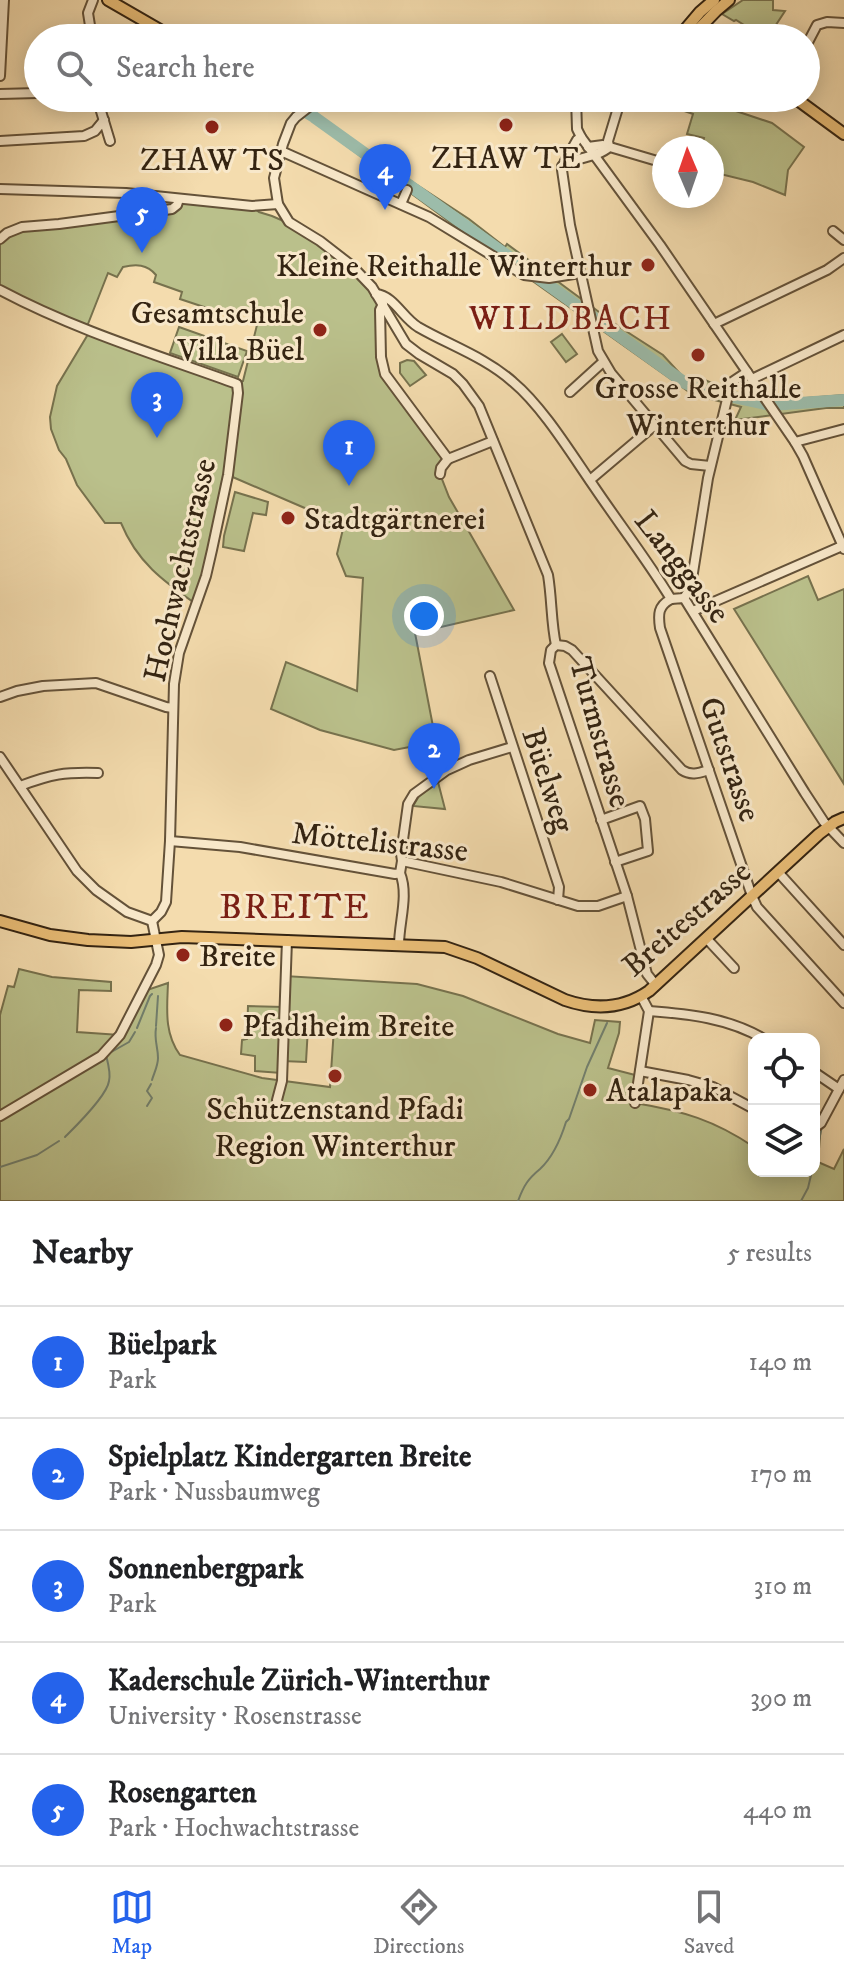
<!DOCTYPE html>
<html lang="en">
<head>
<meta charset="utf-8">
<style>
	:root { --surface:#fff; --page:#f2f2f2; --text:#202124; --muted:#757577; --line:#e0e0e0; --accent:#2563eb }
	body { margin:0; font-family:"IM FELL DW Pica",serif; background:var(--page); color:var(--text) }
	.controls { position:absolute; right:24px; bottom:24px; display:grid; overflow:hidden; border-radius:16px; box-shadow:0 4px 20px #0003 }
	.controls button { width:72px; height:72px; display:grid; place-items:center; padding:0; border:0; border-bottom:2px solid var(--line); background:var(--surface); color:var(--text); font:40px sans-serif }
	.compass { position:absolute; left:652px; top:136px; width:72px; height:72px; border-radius:50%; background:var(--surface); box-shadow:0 4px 20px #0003; rotate:358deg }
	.you { position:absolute; left:424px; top:616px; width:28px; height:28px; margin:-20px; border:6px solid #fff; border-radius:50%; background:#1a73e8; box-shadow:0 0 0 12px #1a73e833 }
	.badge { display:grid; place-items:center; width:52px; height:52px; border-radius:50%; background:var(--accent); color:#fff; font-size:26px; font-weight:700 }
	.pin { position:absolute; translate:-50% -66px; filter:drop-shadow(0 2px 4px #0008) }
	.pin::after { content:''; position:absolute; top:42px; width:28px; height:24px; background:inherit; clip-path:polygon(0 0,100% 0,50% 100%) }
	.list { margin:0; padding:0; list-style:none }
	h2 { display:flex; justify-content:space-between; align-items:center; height:104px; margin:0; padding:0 32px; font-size:34px }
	h2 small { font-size:26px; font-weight:400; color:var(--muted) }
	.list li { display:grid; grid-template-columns:52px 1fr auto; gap:24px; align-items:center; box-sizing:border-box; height:112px; padding:0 32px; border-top:2px solid var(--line) }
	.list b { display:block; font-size:30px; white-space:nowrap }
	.list p { margin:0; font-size:26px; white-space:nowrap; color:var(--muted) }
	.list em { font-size:26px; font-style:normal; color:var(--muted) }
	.icon { flex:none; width:44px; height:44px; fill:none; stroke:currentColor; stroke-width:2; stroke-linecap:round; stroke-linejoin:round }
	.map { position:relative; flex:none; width:844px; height:1201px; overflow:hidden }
	.search { position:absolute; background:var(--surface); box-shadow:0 4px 20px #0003; left:24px; right:24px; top:24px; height:88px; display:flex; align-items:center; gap:20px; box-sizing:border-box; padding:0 28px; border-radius:44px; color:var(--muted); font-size:30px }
	.sheet { height:664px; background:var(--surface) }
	nav { display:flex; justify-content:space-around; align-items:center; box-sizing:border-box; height:112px; border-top:2px solid var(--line); background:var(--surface); font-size:22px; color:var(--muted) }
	nav a { display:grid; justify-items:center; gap:4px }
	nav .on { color:var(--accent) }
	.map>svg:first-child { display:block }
</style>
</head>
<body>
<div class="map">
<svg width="844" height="1201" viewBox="0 0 844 1201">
	<rect width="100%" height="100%" fill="#f4dcae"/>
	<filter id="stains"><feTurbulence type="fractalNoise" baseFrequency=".0025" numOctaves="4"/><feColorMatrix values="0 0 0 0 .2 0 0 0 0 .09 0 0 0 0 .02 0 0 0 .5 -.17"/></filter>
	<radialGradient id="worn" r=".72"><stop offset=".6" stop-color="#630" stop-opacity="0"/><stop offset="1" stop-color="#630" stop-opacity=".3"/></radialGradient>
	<g fill="#bac08b" stroke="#77724e" stroke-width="2">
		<polygon points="743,0 773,0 773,10 785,11 768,37 764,35 762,38 725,38 727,34 730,36 736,29 741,29 744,25 736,20 734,21 722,14"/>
		<polygon points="325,98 386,98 386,100 345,106 342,109"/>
		<polygon points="647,98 723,98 721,106 772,123 804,147 788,170 785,195 753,182 712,172 712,148 701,148 704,138 687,134 693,114"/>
		<polygon points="301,112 311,112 407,180 408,179 469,219 505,247 507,244 618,326 663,355 684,378 692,382 705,380 724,388 729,392 768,401 844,395 844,408 826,408 735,420 741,407 692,394 458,228 344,144 345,142"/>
		<path d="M179 199 252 206 259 212 272 216 295 226 341 256 383 304 381 365 448 459 440 474 449 497 514 610 415 633 436 742 394 750 320 730 271 709 286 662 357 691 363 578 346 576 337 554 343 529 306 518 307 509 228 475 196 604C163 581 137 562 121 523H105L77 485 66 459 59 450 51 429 50 417 57 386 90 331 237 384 243 381 260 313 216 311 180 299 182 292 154 282 156 275C147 264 136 264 123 267L117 277 108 273 86 329 0 290V239L7 233 172 209Z"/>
		<polygon points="179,327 247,351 238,377 170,353"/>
		<polygon points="562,334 577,354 566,362 551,342"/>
		<polygon points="407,360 414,361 426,375 410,386 400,373 400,363"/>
		<polygon points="235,492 268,502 266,515 253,513 244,551 223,547 224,536"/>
		<polygon points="808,576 818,600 844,589 844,784 734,609"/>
		<polygon points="438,782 445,809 413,806 419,796"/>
		<path d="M19 969 52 977 111 982V991L79 990 77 1032 120 1035 144 991 168 983C167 1009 164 1033 180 1055L262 1078 330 1087 334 1028 308 1027 306 1062 282 1061 281 1073 255 1071V1056L241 1054 242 1040 247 1039 248 1006 284 1007 285 976 417 984 463 996 558 1034 590 1043 595 1020 620 1022 619 1033 608 1068 639 1076 635 1103C683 1111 714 1120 754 1147V1171H814V1128L821 1123 818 1162 834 1169 844 1149V1201H0V1015L8 986 14 987Z"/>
	</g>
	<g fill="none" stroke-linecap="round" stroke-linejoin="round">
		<g stroke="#727f6d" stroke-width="2">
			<polyline points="156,1026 158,996"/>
			<polyline points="137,1028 150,996 152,994"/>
			<path d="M152 1080C154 1073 158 1066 158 1058 158 1047 154 1040 156 1028"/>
			<polyline points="147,1106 152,1098 147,1091 151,1084"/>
			<path d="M65 1137C76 1126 107 1096 109 1081 111 1073 108 1063 106 1055L129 1042 135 1032"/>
			<polyline points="814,1164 822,1126"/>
			<polyline points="0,1167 37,1155 59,1141"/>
			<path d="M518 1201C524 1185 528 1179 540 1169 553 1157 561 1138 566 1122L569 1119 587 1067 607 1023"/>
			<polyline points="801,1201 808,1188 812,1171"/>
		</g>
		<polyline stroke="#9cbcaa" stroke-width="12" points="274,98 296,106 314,117 685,383 701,390 770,405 844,400"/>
		<defs>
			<g id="minor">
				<polyline points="92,38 88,13 93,0"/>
				<polyline points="806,46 817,25 827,22 844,23"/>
				<polyline points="0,76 4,0"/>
				<polyline points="0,94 38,93"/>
				<polyline points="97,98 110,141"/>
				<path d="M317 98 315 102 296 117 291 123 283 144 274 178 278 204 289 222 320 241 351 265 372 287 406 344 419 354 453 374 463 384 479 406 548 575C552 599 551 622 556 645"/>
				<polyline points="576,98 577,129 581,137 660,245 795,442 803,456 844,549"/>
				<polyline points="581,137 577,140 565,161 562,170 570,225 598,351 611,373 685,461 691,464 710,466"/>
				<polyline points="0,141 84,136 95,131 104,120"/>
				<polyline points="588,147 603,145 664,163"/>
				<polyline points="609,147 608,141 621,98"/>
				<polyline points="281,151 429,217 524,275 549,278 580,273"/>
				<path d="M562 166C577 156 598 158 609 147"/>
				<polyline points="0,189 126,193 252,206 278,204"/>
				<polyline points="401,204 407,190"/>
				<polyline points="833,231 844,240"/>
				<polyline points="0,239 7,233 22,227 59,224 172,209 177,205 179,199"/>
				<path d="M0 290C75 330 157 355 237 384L238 393 228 475 212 550 206 576 179 653 174 684 170 841 166 902 161 912 152 921"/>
				<path d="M376 294C394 296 402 317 418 327 449 345 485 357 513 382 543 407 572 455 595 488 620 525 648 561 671 599"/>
				<polyline points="383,304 380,310 381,357 385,374 448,459"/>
				<polyline points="714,324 827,270 844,258"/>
				<polyline points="752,379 844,335"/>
				<polyline points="570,392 603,362"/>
				<polyline points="795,442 844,429"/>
				<polyline points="448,459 493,441"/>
				<polyline points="440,474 441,468 448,459"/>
				<polyline points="590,480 655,425"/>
				<polyline points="684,598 690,589 692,579 708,478 730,387 732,382 747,372"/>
				<path d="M671 599C658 606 658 614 660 628L752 896 757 907 844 1003"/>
				<polyline points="671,599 684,598 805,793 824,822 844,843"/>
				<polyline points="693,611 842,546"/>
				<polyline points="556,645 551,650 549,663 627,896 647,974 655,984"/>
				<path d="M556 645 565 646 572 650 682 770C691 776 699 773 709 770"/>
				<polyline points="490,676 559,887 558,900"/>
				<polyline points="0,697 17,691 43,686 96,683 166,707 173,708"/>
				<polyline points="0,757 77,871 96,890 127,912 152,921"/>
				<path d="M20 786C52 774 64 772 98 773"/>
				<polyline points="601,820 640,806 645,819 648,851 615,862"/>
				<polyline points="170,841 240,847 395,874 400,873 402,861 401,854 408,804 414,794 447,770 469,760 512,747"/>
				<polyline points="402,861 501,882 578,906 598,906 627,896"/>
				<polyline points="778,872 844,945"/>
				<polyline points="706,938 734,968"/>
				<path d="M399 945C399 922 409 895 400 873"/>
				<path d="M649 1011C689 1014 729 1018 764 1039"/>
				<polyline points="640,1071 688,1080 713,1087 754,1109"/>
				<polyline points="814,1072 839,1089"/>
				<polyline points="635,1103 649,1011 641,996"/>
				<polyline points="278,1111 277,1100 282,1081 287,940"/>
				<polyline points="0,1116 101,1056 120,1035 156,965 159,955 152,921"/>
				<polyline points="814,1128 821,1123 844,1080"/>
			</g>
			<g id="major">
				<polyline points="108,0 174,38"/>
				<polyline points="678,38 700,12 714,0"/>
				<polyline points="690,38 716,11 729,0"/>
				<polyline points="795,98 844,134"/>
				<path d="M0 921 50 935 88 940 131 942 182 937 445 947 477 958 565 1000C594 1010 623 1009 649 991L819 834 835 822 844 818"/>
			</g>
		</defs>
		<use href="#minor" stroke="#645239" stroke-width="12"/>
		<use href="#major" stroke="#342412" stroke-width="14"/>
		<use href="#minor" stroke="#f8e8ca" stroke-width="8"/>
		<use href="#major" stroke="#eabe77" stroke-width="10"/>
	</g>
	<g fill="#8f2418" stroke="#f8e8ca" stroke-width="3">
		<circle cx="506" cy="125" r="8"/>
		<circle cx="212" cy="127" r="8"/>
		<circle cx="648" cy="265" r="8"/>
		<circle cx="320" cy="330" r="8"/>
		<circle cx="698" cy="355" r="8"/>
		<circle cx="288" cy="518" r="8"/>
		<circle cx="183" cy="955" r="8"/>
		<circle cx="226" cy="1025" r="8"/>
		<circle cx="335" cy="1076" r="8"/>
		<circle cx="590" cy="1090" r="8"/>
	</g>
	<g text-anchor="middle" stroke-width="6" stroke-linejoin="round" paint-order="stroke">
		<g font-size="32" fill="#342412" stroke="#f8e8ca">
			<text x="506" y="168">ZHAW TE</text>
			<text x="212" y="170">ZHAW TS</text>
			<text x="632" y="276" text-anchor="end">Kleine Reithalle Winterthur</text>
			<text x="304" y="323" text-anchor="end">Gesamtschule<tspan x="304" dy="37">Villa Büel</tspan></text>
			<text x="698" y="398">Grosse Reithalle<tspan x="698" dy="37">Winterthur</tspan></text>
			<text x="304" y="529" text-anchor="start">Stadtgärtnerei</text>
			<text x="199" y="966" text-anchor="start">Breite</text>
			<text x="242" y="1036" text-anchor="start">Pfadiheim Breite</text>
			<text x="606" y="1101" text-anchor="start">Atalapaka</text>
			<text x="335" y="1119">Schützenstand Pfadi<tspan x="335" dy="37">Region Winterthur</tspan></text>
		</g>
		<g font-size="32" fill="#342412" stroke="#f8e8ca">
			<text transform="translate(683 566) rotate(52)" y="11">Langgasse</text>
			<text transform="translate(179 570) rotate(-77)" y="11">Hochwachtstrasse</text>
			<text transform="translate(601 732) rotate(74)" y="11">Turmstrasse</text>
			<text transform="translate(731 759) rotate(71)" y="11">Gutstrasse</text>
			<text transform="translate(549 780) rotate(72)" y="11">Büelweg</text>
			<text transform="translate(380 841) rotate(6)" y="11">Möttelistrasse</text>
			<text transform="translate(686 918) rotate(-41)" y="11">Breitestrasse</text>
		</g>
		<g font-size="34" letter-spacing="2" fill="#7a1f14" stroke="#f8e8ca">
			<text x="571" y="329">WILDBACH</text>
		</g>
		<g font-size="36" letter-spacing="2" fill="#7a1f14" stroke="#f8e8ca">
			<text x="295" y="918">BREITE</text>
		</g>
	</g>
	<rect width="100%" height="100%" filter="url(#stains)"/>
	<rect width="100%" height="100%" fill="url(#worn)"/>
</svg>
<div class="controls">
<button><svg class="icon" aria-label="locate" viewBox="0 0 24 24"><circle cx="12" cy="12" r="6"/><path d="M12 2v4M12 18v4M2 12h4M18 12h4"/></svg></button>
<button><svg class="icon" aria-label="layers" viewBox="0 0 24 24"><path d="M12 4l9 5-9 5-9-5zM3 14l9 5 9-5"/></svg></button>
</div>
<svg class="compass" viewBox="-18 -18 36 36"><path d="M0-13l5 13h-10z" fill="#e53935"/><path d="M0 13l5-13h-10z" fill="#757577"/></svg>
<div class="you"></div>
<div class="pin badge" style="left:349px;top:486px">1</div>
<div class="pin badge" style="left:434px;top:789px">2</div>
<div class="pin badge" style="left:157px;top:438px">3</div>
<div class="pin badge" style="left:385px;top:210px">4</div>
<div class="pin badge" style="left:142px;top:253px">5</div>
<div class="search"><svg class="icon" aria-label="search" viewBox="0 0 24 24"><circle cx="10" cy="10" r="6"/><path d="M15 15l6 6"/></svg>Search here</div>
</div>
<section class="sheet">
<h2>Nearby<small>5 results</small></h2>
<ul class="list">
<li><span class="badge">1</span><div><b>Büelpark</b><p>Park</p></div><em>140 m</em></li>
<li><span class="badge">2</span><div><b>Spielplatz Kindergarten Breite</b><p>Park · Nussbaumweg</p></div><em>170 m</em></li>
<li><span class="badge">3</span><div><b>Sonnenbergpark</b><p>Park</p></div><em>310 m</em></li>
<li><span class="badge">4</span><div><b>Kaderschule Zürich-Winterthur</b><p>University · Rosenstrasse</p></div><em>390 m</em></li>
<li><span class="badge">5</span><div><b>Rosengarten</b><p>Park · Hochwachtstrasse</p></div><em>440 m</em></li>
</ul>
</section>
<nav>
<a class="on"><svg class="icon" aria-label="map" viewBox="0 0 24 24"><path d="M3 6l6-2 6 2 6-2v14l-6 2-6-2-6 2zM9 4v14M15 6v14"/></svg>Map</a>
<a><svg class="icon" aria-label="directions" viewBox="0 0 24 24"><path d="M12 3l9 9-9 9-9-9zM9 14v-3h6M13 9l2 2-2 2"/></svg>Directions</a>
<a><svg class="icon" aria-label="saved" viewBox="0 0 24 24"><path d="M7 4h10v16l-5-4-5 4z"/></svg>Saved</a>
</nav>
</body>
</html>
